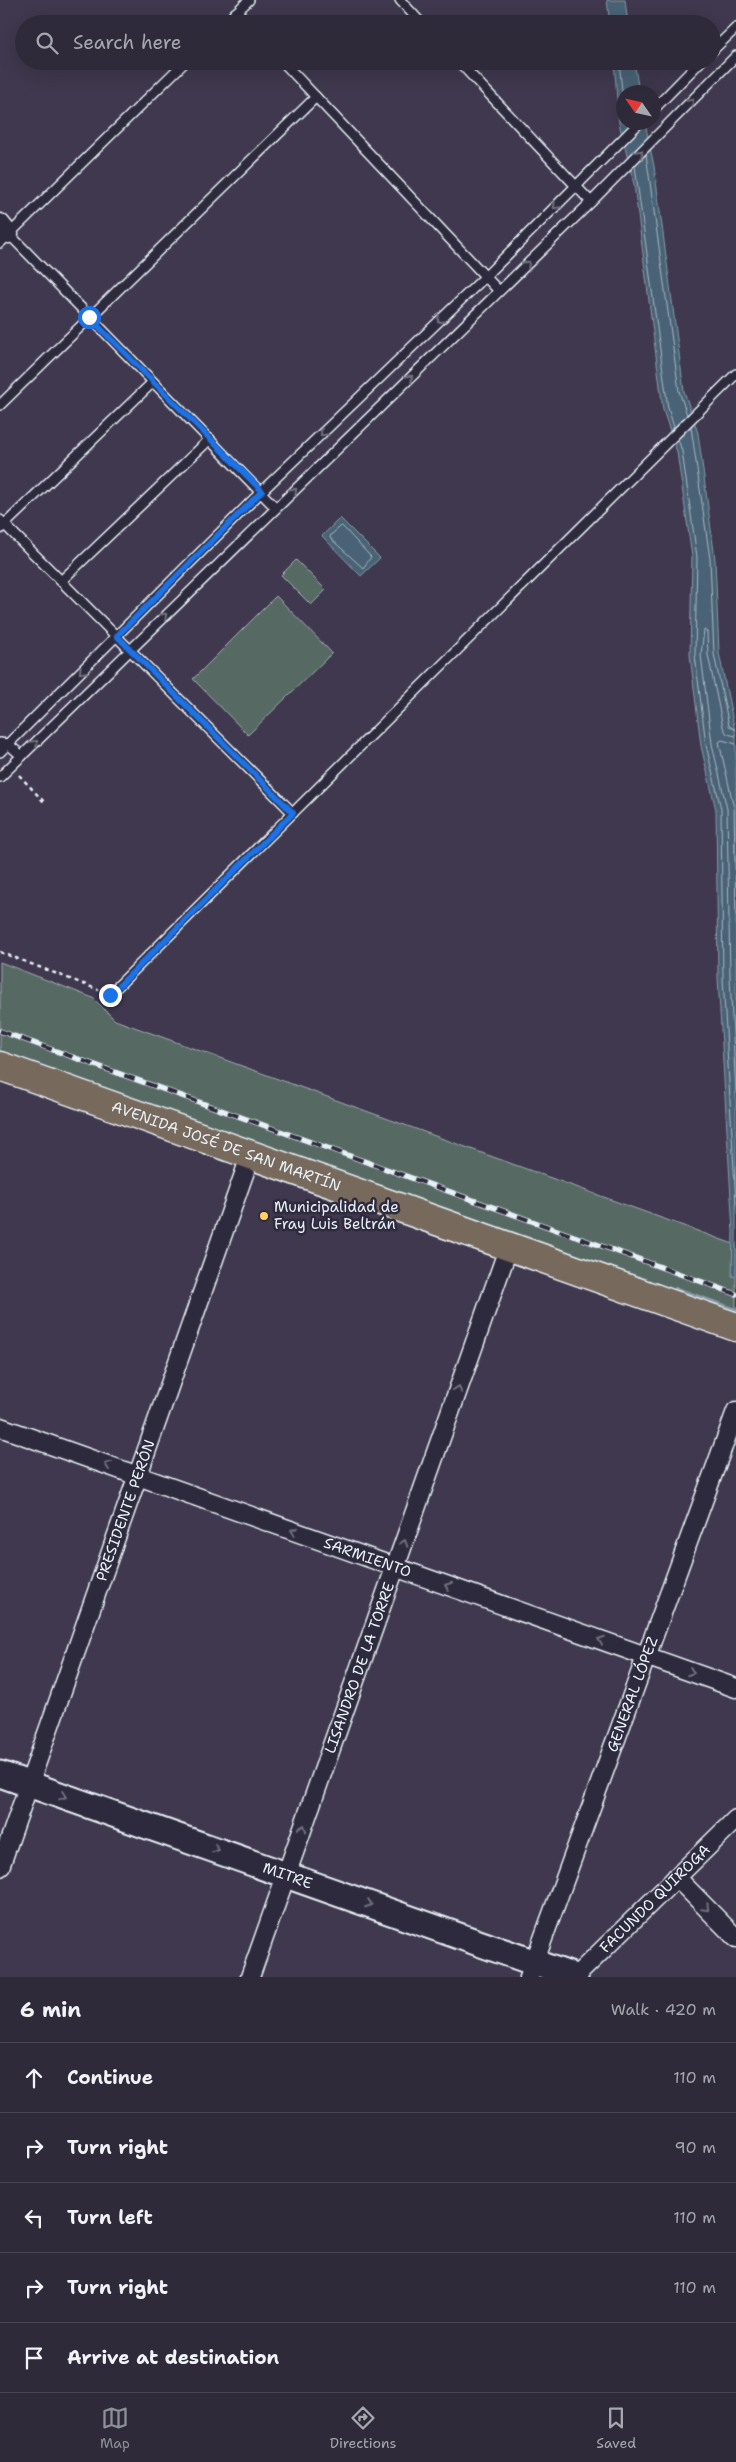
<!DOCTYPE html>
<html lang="en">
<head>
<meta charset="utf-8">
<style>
	:root { --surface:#2f2a3a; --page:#373242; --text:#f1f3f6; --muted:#a7a7af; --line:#4a4654; --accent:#8c9099 }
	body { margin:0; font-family:"Shantell Sans",sans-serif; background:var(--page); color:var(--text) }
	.compass { position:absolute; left:616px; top:85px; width:45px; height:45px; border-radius:50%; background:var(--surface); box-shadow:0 5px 20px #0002; rotate:304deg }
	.stop { position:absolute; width:15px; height:15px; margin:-11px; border:4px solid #1a73e8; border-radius:50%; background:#fff }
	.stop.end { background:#1a73e8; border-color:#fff; box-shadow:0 1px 5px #0008 }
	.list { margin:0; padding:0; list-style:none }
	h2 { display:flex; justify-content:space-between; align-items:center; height:65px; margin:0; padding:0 20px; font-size:21px }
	h2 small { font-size:16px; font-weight:400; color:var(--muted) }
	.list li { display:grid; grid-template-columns:32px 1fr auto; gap:15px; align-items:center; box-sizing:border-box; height:70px; padding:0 20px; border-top:1px solid var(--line) }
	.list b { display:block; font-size:19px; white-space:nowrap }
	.list em { font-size:16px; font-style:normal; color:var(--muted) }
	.icon { flex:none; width:28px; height:28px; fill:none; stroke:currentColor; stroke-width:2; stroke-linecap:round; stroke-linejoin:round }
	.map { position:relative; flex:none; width:736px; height:1977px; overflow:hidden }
	.search { position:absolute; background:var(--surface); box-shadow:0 5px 20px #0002; left:15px; right:15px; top:15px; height:55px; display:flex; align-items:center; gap:12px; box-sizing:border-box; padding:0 18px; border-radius:28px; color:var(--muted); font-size:19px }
	.sheet { height:415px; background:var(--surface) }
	nav { display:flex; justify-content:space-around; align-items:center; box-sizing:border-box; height:70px; border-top:1px solid var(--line); background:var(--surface); font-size:14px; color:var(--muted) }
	nav a { display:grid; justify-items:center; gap:2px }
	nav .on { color:var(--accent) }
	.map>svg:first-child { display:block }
</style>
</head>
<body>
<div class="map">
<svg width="736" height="1977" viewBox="0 0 736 1977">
	<rect width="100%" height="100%" fill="#3f384e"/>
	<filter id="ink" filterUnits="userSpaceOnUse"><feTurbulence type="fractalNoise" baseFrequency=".02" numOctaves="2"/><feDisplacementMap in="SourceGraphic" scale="10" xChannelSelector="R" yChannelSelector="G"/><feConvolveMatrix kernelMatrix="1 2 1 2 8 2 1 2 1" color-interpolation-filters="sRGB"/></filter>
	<g filter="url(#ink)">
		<g fill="#566a64" stroke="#9faeae">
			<polygon points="296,560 326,590 311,605 281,575"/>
			<polygon points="276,596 332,653 248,735 193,679"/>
			<polygon points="0,962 93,998 115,1020 736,1245 736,1327 0,1066"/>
		</g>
		<g fill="#4a6275" stroke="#899ba9">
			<polygon points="607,0 625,0 628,24 610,24"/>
			<polygon points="614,61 634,61 639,92 624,92 624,122 645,123 654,166 684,391 698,433 715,559 719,653 736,736 736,1277 732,1276 733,1232 718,978 716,810 701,746 690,655 692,557 677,452 663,410 634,184 619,123"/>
			<polygon points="340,518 380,558 361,576 322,536"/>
		</g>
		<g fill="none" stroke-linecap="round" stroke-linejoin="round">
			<g stroke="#a9b8c4" stroke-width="1">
				<polyline points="619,61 624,111"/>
				<polyline points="646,154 679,391 687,415"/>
				<polyline points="635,166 668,408 674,427"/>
				<polyline points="691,427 710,559 714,654 729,726 736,730"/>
				<polyline points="678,439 682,451 697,557 695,655 706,745 721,809 723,978 736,1204"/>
				<polygon points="342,526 371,557 363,568 330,538 331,535"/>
				<polyline points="736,736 727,734 723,727 708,655 707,632 704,630 701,655 712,744 727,809 730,977 736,1093"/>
				<polyline points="736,744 722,740 719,742 734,808 736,915"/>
			</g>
			<polyline stroke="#899ba9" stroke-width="4.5" points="676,1289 736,1310"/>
			<defs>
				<g id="lane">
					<polyline points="400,0 422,24"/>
					<polyline points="235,13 245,24"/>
					<polyline points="224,24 249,0"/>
					<polyline points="712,51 736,28"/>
					<polyline points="282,61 499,291"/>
					<polyline points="458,61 591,202"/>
					<polyline points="654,109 701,61"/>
					<polyline points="9,234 276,508"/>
					<polyline points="0,243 186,61"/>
					<polyline points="0,405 316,97"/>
					<polyline points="0,520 293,813"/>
					<polyline points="0,529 153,382"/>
					<polyline points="61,581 210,439"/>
					<polyline points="0,743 8,744 22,756"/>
					<polyline points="0,752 262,491 486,276 640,122"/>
					<polyline points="0,777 591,202 736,56"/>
					<polyline points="109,995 736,374"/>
				</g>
				<g id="street">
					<polyline points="0,223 9,234"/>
					<path id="s1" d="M0 1427 736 1688"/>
					<path id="s2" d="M0 1867 251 1154"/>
					<polyline points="676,1877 736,1938"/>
					<path id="s3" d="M250 1977 509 1246"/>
					<path id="s4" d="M529 1977 736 1411"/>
					<path id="s5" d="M575 1977 736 1819"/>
				</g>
				<g id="secondary">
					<path id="s6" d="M0 1774 575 1977"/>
				</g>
				<g id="primary">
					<path id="s7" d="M0 1066 736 1327"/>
				</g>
			</defs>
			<use href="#lane" stroke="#e8f1f8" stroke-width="12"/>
			<use href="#street" stroke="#e8f1f8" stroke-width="21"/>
			<use href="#secondary" stroke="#e8f1f8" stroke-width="29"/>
			<use href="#primary" stroke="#e8f1f8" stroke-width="31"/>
			<g stroke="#e8f1f8" stroke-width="2.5" stroke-dasharray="4 4" stroke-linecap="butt">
				<polyline points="19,775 45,803"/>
				<polyline points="0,952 99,990"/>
			</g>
			<use href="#lane" stroke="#2f2a3d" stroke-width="9"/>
			<use href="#street" stroke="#2f2a3d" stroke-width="18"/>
			<use href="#secondary" stroke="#2f2a3d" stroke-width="25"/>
			<use href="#primary" stroke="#77695c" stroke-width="28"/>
			<defs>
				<polyline id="rail" points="0,1031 736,1294"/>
			</defs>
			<use href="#rail" stroke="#e8f1f8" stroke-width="5.5"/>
			<use href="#rail" stroke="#2f2a3d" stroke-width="4" stroke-dasharray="11" stroke-linecap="butt"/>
		</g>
		<defs><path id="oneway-chevron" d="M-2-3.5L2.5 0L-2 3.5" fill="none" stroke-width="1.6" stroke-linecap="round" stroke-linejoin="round" transform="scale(1.25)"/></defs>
		<g stroke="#70707e">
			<use href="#oneway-chevron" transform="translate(691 102) rotate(-45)"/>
			<use href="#oneway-chevron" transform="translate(640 153) rotate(-45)"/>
			<use href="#oneway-chevron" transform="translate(556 206) rotate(135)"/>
			<use href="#oneway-chevron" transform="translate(527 264) rotate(-44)"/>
			<use href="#oneway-chevron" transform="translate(440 320) rotate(136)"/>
			<use href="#oneway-chevron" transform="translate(410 378) rotate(-44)"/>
			<use href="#oneway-chevron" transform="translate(323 433) rotate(136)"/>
			<use href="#oneway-chevron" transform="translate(294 491) rotate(-44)"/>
			<use href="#oneway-chevron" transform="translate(164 616) rotate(-44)"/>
			<use href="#oneway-chevron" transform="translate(82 671) rotate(135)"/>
			<use href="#oneway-chevron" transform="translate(35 743) rotate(-45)"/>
			<use href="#oneway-chevron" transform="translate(458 1389) rotate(-71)"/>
			<use href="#oneway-chevron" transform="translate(108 1465) rotate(-161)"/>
			<use href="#oneway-chevron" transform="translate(294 1531) rotate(-160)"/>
			<use href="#oneway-chevron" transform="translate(404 1543) rotate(-71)"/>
			<use href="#oneway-chevron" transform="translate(448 1586) rotate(-160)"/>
			<use href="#oneway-chevron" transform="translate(601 1640) rotate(-160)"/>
			<use href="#oneway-chevron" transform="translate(691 1672) rotate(20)"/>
			<use href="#oneway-chevron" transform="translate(63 1796) rotate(19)"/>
			<use href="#oneway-chevron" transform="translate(303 1828) rotate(-70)"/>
			<use href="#oneway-chevron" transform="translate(216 1849) rotate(19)"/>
			<use href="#oneway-chevron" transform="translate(369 1904) rotate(20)"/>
			<use href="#oneway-chevron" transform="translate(706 1908) rotate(45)"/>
		</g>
	</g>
	<g fill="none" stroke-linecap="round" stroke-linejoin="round" filter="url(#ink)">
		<polyline stroke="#1a73e8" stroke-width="6" points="89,317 262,491 117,636 293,813 110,995"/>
	</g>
	<circle fill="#ffd166" stroke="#2f2a3d" stroke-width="2" cx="264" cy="1216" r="5"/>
	<g text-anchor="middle" stroke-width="5" stroke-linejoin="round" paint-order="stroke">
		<g font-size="15" fill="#e8f1f8" stroke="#2f2a3d">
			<text dy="5" stroke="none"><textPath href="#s7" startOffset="240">AVENIDA JOSÉ DE SAN MARTÍN</textPath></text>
			<text dy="5" stroke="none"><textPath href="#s2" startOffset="378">PRESIDENTE PERÓN</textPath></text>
			<text dy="5" stroke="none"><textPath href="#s1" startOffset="390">SARMIENTO</textPath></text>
			<text dy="5" stroke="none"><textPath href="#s3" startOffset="328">LISANDRO DE LA TORRE</textPath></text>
			<text dy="5" stroke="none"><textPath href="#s4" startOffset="301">GENERAL LÓPEZ</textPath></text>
			<text dy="5" stroke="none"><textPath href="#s6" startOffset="305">MITRE</textPath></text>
			<text dy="5" stroke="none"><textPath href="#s5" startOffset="112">FACUNDO QUIROGA</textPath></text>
		</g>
		<g font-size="15" fill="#e8f1f8" stroke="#2f2a3d" text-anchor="start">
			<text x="274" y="1212">Municipalidad de<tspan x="274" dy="17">Fray Luis Beltrán</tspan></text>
		</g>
	</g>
</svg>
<svg class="compass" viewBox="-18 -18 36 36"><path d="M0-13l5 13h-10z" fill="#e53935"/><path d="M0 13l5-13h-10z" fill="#a7a7af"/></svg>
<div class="stop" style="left:89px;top:317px"></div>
<div class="stop end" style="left:110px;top:995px"></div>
<div class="search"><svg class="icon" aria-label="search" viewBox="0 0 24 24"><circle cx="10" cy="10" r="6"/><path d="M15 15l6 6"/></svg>Search here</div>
</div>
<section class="sheet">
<h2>6 min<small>Walk · 420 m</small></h2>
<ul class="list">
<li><svg class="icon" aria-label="ahead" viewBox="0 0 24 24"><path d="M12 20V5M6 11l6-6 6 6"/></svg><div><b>Continue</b></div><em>110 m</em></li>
<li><svg class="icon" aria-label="right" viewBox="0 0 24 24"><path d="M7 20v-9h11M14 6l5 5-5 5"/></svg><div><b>Turn right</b></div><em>90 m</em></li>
<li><svg class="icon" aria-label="left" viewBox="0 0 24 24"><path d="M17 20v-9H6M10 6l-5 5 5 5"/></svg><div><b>Turn left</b></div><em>110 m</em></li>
<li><svg class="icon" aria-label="right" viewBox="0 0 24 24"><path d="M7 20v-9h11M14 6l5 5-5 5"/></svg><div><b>Turn right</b></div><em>110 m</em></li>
<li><svg class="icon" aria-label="arrive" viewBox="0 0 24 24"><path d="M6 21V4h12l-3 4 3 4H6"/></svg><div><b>Arrive at destination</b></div></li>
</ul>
</section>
<nav>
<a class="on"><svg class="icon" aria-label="map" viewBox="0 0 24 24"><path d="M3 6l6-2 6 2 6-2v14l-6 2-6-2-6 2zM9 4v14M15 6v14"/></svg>Map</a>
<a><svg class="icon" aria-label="directions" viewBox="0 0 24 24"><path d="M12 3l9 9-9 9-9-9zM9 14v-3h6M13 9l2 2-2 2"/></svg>Directions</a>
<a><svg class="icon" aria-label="saved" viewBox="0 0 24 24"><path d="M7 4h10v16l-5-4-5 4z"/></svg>Saved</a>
</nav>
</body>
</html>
